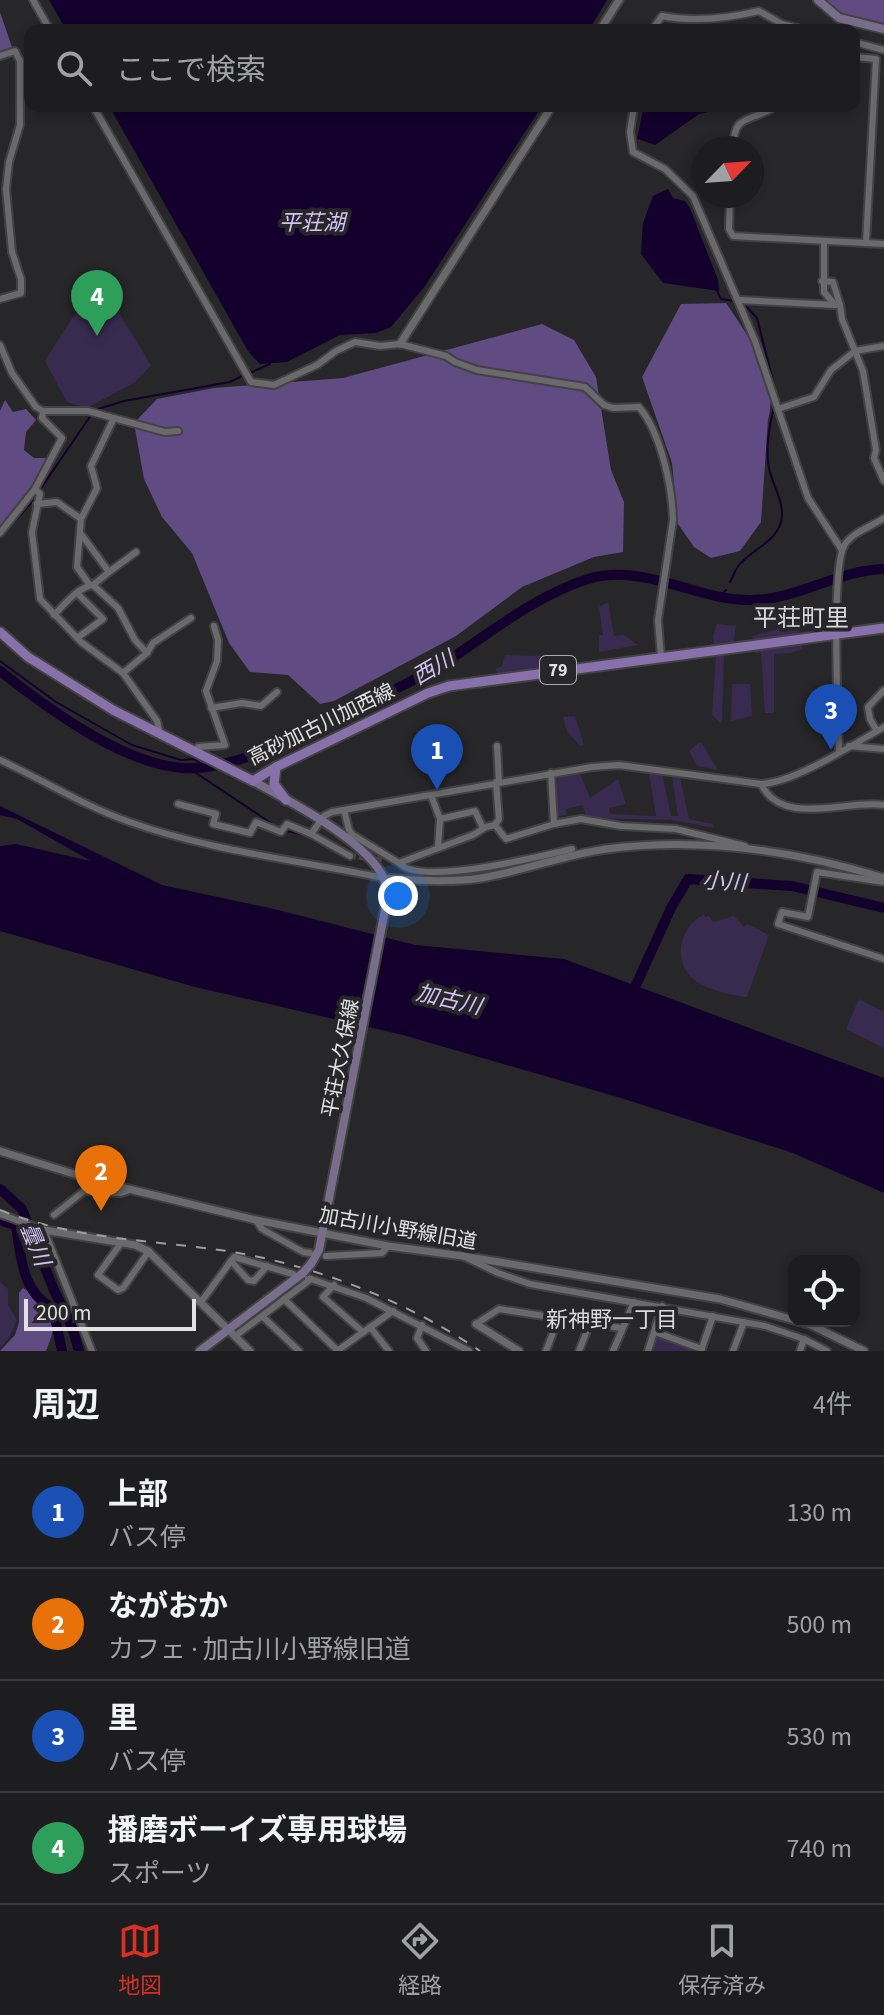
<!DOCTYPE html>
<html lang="ja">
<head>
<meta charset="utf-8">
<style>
	:root { --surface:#1d1c1f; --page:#2a292c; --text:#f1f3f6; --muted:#a0a1a4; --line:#3b3a3d; --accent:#d93025 }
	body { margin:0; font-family:"Source Sans 3","Noto Sans JP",sans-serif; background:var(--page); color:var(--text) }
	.controls { position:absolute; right:24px; bottom:24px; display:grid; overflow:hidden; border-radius:16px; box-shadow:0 4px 12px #0003 }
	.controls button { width:72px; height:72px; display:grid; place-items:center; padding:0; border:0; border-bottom:2px solid var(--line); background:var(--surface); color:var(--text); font:40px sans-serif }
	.compass { position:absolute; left:692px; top:136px; width:72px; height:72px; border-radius:50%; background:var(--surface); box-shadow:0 4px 12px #0003; rotate:65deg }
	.scale { position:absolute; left:24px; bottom:20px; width:172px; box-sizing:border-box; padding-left:8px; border:4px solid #e2e2e3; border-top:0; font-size:22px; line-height:28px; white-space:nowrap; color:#e2e2e3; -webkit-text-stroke:6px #272629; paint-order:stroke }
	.you { position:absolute; left:398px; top:896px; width:28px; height:28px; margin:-20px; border:6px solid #fff; border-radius:50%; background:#1a73e8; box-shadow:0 0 0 12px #1a73e833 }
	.badge { display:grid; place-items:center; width:52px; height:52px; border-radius:50%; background:var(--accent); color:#fff; font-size:26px; font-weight:700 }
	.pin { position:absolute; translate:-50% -66px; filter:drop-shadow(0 2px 4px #0008) }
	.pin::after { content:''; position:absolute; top:42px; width:28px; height:24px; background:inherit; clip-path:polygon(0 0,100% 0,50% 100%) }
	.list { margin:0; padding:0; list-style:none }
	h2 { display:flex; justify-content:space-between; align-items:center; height:104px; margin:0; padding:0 32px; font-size:34px }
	h2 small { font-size:26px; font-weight:400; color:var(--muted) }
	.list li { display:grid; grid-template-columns:52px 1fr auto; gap:24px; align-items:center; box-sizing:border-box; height:112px; padding:0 32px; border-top:2px solid var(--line) }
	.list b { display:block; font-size:30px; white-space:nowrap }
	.list p { margin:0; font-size:26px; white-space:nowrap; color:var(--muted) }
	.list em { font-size:26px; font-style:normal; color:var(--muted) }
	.icon { flex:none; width:44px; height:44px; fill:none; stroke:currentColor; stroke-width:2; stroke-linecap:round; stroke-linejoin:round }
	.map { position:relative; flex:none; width:884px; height:1351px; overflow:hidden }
	.search { position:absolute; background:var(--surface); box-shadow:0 4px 12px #0003; left:24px; right:24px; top:24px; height:88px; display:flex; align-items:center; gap:20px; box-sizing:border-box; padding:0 28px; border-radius:16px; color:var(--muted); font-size:30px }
	.sheet { height:552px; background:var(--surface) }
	nav { display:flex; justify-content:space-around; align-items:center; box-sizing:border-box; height:112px; border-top:2px solid var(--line); background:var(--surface); font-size:22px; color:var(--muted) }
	nav a { display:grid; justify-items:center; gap:4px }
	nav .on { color:var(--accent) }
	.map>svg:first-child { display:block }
</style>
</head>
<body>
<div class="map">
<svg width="884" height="1351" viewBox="0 0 884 1351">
	<rect width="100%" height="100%" fill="#272629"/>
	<g fill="#392a50">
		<path d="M104 289 151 365 134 383 87 408 67 402 45 361C57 343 84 293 104 289Z"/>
		<polygon points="608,602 614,636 624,635 638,645 599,652 599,635 603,635 599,607"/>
		<polygon points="798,619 799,634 753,641 752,636 775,630"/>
		<polygon points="717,624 736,626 733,645 714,647 713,636"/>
		<polygon points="801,643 802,649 791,653 774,654 774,713 765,713 761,653 755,653 754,649"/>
		<polygon points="724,654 722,724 712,715 716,655"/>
		<polygon points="505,655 549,656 555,660 555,666 497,675 496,669 502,666"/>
		<polygon points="732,684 750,684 752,716 731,721"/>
		<polygon points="575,716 584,745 580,746 567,731 563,717"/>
		<polygon points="700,742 701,742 718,770 697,766 689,751"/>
		<polygon points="579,771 590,798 618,779 626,804 609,808 610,814 656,816 649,773 662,774 671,816 678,816 672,776 680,777 689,819 713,824 714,828 673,820 586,818 583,805 566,809 566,815 556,817 555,789 559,775"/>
		<path d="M704 914 705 917 709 916 713 922 734 916 744 927 747 924 769 935 747 997C732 996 705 989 693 979 672 959 680 927 704 914Z"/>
		<polygon points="859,999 884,1012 884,1048 846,1029"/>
		<polygon points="0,1282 8,1289 8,1305 17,1320 10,1336 0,1348"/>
		<polygon points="659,1336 698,1350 698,1351 651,1351 655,1339"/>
	</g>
	<g fill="#614b83">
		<polygon points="826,0 884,0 884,24 840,14"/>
		<polygon points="0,12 13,50 0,53"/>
		<path d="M726 303C748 336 780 378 768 420L761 522 740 551 711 558 694 547 678 524 672 463 642 377 681 304Z"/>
		<polygon points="542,324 574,340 596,377 611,470 624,502 623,552 594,557 522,587 456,636 334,701 320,704 288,675 250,672 229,643 192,553 162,517 144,479 134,423 157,399 214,388 343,378"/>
		<polygon points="5,400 13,412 26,409 36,420 26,432 24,450 34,458 48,458 32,485 0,528 0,411"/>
		<path d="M23 1288C31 1292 32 1297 38 1303 57 1321 56 1326 46 1351H0L15 1335 19 1322V1293Z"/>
	</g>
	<g fill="#14002c">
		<polygon points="49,0 607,0 589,30 66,30"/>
		<polygon points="109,106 542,106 425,286 391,327 376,333 340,335 287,362 260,364 248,351"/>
		<polygon points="644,106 738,106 699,114 655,145 637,139"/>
		<polygon points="668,189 673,198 685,201 690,208 718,280 719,291 663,283 641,254 643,223 653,196"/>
		<polygon points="0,806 162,885 278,910 415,945 564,959 884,1078 884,1193 793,1153 621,1098 403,1035 195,987 0,931 0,846 16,844 91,861 17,819 0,815"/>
	</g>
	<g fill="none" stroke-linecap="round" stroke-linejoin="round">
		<g stroke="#14002c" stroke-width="2">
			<polyline points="717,291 721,299 735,301"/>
			<polyline points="744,304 757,318 777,397"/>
			<polyline points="250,373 270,364"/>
			<polyline points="95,410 124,401 230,382 244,375"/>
			<polyline points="0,537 31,503 91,415"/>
			<path d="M730 582C733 577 735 570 739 565 752 549 775 543 781 522 786 504 772 485 769 468 765 448 769 427 774 407"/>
			<polyline points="720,597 726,590"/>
			<polyline points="0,661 56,702 132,745 181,760 194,759 205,767"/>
			<polyline points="187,767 277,827"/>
			<polyline points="287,831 305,835"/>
		</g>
		<g stroke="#14002c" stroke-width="10">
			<path d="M0 671C48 709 134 773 197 768 242 765 282 742 322 723 364 704 408 685 447 661 493 631 535 596 588 579 642 562 695 600 749 600 796 601 837 570 884 569"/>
			<polyline points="631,996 671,908 688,879 792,886 884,908"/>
			<polyline points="0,1189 22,1209 53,1288 72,1327 79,1351"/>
			<path d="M0 1220 16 1226C21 1257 22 1293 53 1308L62 1351"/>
		</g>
		<polyline stroke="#434245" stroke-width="6" stroke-dasharray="6 3" stroke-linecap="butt" points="350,856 382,859"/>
		<defs>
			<g id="minor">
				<polyline points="33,0 50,30"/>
				<path d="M652 30 662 16C692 22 729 18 759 11L782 24 805 30"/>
				<polyline points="854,42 884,50"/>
				<polyline points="0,56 15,51 20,61 20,125 9,162 6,189 12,252 21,279 21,293 0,299"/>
				<polyline points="854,57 876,59 866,243"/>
				<path d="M93 106 251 382 274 385 317 365 336 351 355 342 380 346 400 344 446 356 455 362 477 370 585 387 604 405 613 408 639 407C661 433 672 486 673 520L658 620 661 657"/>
				<polyline points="634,106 630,132 633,152 665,169 693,196 755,341 808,498 842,550"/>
				<path d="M733 148C734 112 749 124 776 106"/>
				<polyline points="730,196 729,229 733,236 884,244"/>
				<polyline points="824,242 824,292 835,305 840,305 842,319 863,371 876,450 874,458 884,481"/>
				<polyline points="822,281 833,282 840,305"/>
				<polyline points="740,300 835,305"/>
				<polyline points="0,345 12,373 36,407 43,411 88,411 165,432 178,431"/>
				<polyline points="778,409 814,397 831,370 855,351 884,346"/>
				<polyline points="35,489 40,494 32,532 40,599 81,642 123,673 157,721 160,733"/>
				<polyline points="37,504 57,502 81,519"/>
				<polyline points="0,533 35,489 62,438 42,418 43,411"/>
				<polyline points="109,572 136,552"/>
				<polyline points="89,584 77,567 81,519 97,488 91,466 114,418"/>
				<polyline points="93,585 118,608 135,640 147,653 123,673"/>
				<polyline points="77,593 103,619 77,638"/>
				<path d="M54 615C65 604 78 587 93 585L109 572 81 534"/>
				<polyline points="147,653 153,643 191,618"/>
				<polyline points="211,708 242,703 261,706 277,692"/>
				<polyline points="877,731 870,719 868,707 884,690"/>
				<polyline points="497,746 499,782"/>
				<polyline points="849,746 884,749"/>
				<polyline points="196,751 198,747 225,745 206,691 217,661 218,640 214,626"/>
				<path d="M839 751C838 716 831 570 844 546 852 532 871 527 884 518"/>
				<path d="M0 760C43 780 82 805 127 821 209 851 298 860 383 878"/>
				<polyline points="551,773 554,824"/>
				<path d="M761 784C783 828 846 799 884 805"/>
				<polyline points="431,795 440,819 438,847"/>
				<path d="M178 804 216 814 213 824 250 833 256 822 281 832 287 824 311 834 324 816 332 812 592 767 619 765 761 784C796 782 852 745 884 727"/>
				<polyline points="344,810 349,830 353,835 399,863 473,835 486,827 495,825 506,839 554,824 581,819 621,826 676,829 745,846"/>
				<polyline points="440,819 475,811 483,828"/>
				<polyline points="495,825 499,819 496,782"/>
				<polyline points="311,834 350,856"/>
				<path d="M399 863C420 887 541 856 572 849"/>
				<polyline points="884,882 817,872 808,917 782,912 778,924 884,959"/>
				<polyline points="0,1214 44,1230 92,1351"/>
				<polyline points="54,1215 84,1191 121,1193 130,1190"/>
				<polyline points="256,1220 262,1229 303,1252 310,1253"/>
				<polyline points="121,1243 98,1275 118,1290 123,1288 149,1251"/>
				<polyline points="326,1256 382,1253 388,1246"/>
				<polyline points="465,1257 498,1273 530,1284 765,1326 804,1339 827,1351"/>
				<polyline points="231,1261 248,1280 254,1281 267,1266"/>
				<polyline points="308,1278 366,1298 469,1351"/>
				<polyline points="334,1285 323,1297 363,1332"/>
				<polyline points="284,1299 337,1350"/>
				<polyline points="201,1302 234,1257 293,1274"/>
				<polyline points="476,1324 499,1309 621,1328"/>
				<polyline points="422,1325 417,1338 426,1351"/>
				<polyline points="370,1327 389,1351"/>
				<polyline points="655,1332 702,1349"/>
				<polyline points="235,1336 262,1316"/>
				<polyline points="299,1351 262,1316 311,1279"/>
				<polyline points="337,1351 393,1311"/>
				<polyline points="546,1351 559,1317"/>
				<polyline points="579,1351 590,1323"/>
				<polyline points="613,1351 634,1302"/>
				<polyline points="648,1351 662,1306"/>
				<polyline points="701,1351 713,1316"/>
				<polyline points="733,1351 744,1322"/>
				<polyline points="800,1351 804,1339"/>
			</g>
			<g id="tertiary">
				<polyline points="600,30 619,0"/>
				<polyline points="400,344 552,106"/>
				<path d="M383 878C416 880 449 883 481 878 523 871 564 855 606 849 700 837 794 850 884 878"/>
				<polyline points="0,1151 100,1182 256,1220 388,1246 463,1256 720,1299 794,1320"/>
				<polyline points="44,1230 135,1245 148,1251 250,1351"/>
				<polyline points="797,1321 811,1325 864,1351"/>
				<polyline points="476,1324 519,1351"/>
			</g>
			<g id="secondary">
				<polyline points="818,0 839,18 884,29"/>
				<path d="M253 781C288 800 369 842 384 879 387 888 385 900 385 910L319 1250 311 1264"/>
				<polyline points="200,1351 303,1273"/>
			</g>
			<g id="primary">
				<polyline points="0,632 28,657 113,710 253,781 276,767 428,693 449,686 884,628"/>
				<polyline points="276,767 274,784 286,800"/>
			</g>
		</defs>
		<use href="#minor" stroke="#424244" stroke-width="10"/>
		<use href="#tertiary" stroke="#424244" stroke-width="11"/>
		<use href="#secondary" stroke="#424244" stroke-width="12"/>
		<use href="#primary" stroke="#424244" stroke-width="13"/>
		<use href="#minor" stroke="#6a696c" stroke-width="6"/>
		<use href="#tertiary" stroke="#6a696c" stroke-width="7"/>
		<use href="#secondary" stroke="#796d8c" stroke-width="8"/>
		<use href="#primary" stroke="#8871ab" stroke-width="9"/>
		<path stroke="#9e9d9f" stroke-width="2" stroke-dasharray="10 10" stroke-linecap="butt" d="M0 1210C71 1239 151 1240 227 1251 315 1265 407 1301 480 1351"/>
		<defs>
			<polyline id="secondary-bridge" points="303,1273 311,1264"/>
		</defs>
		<use href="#secondary-bridge" stroke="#424244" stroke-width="12" stroke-linecap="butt"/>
		<use href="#secondary-bridge" stroke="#796d8c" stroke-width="8"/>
	</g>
	<g text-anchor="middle" stroke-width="8" stroke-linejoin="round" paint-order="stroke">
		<rect fill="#272629" stroke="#aaaaab" stroke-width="2" x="540" y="656" width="36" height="28" rx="6"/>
		<g font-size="18" font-weight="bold" fill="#e2e2e3">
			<text x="558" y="676">79</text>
		</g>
		<g font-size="20" fill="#e2e2e3" stroke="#272629">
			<text transform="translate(321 724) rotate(-26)" y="7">高砂加古川加西線</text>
			<text transform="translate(340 1058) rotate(-79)" y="7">平荘大久保線</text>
			<text transform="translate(398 1228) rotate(10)" y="7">加古川小野線旧道</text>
		</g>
		<g font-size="22" font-style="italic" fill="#d4c2f5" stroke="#272629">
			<text x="312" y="230">平荘湖</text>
			<text transform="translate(433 667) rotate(-30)" y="8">西川</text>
			<text transform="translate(724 881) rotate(4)" y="8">小川</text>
			<text transform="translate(449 999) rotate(13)" y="8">加古川</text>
			<text transform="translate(36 1244) rotate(68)" y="8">曇川</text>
		</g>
		<g font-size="22" fill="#dad9dc" stroke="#272629">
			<text x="612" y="1327">新神野一丁目</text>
		</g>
		<g font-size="24" fill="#dad9dc" stroke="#272629">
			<text x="801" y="626">平荘町里</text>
		</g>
	</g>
</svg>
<div class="controls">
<button><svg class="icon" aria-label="locate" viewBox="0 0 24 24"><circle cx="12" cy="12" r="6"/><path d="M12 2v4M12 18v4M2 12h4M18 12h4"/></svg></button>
</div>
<svg class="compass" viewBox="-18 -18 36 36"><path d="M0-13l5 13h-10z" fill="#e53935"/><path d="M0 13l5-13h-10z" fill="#a0a1a4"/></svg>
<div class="scale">200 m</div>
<div class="you"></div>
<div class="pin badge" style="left:437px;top:790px;background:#1a4fb4">1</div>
<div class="pin badge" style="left:101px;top:1211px;background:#e8710a">2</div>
<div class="pin badge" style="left:831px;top:750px;background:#1a4fb4">3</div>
<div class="pin badge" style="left:97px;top:336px;background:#2e9e5b">4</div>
<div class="search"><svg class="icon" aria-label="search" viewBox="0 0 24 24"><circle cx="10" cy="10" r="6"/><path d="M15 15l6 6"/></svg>ここで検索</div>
</div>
<section class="sheet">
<h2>周辺<small>4件</small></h2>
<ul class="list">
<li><span class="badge" style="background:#1a4fb4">1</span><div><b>上部</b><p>バス停</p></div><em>130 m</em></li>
<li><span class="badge" style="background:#e8710a">2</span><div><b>ながおか</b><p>カフェ · 加古川小野線旧道</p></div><em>500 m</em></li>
<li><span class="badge" style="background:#1a4fb4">3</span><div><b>里</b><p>バス停</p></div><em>530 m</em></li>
<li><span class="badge" style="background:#2e9e5b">4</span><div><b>播磨ボーイズ専用球場</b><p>スポーツ</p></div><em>740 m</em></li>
</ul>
</section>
<nav>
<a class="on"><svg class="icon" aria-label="map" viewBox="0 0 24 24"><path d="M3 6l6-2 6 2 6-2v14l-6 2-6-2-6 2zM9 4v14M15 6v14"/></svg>地図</a>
<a><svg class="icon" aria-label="directions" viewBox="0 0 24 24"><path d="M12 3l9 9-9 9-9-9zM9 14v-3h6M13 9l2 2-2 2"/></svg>経路</a>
<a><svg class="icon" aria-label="saved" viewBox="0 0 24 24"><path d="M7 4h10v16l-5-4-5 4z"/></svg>保存済み</a>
</nav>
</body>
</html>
